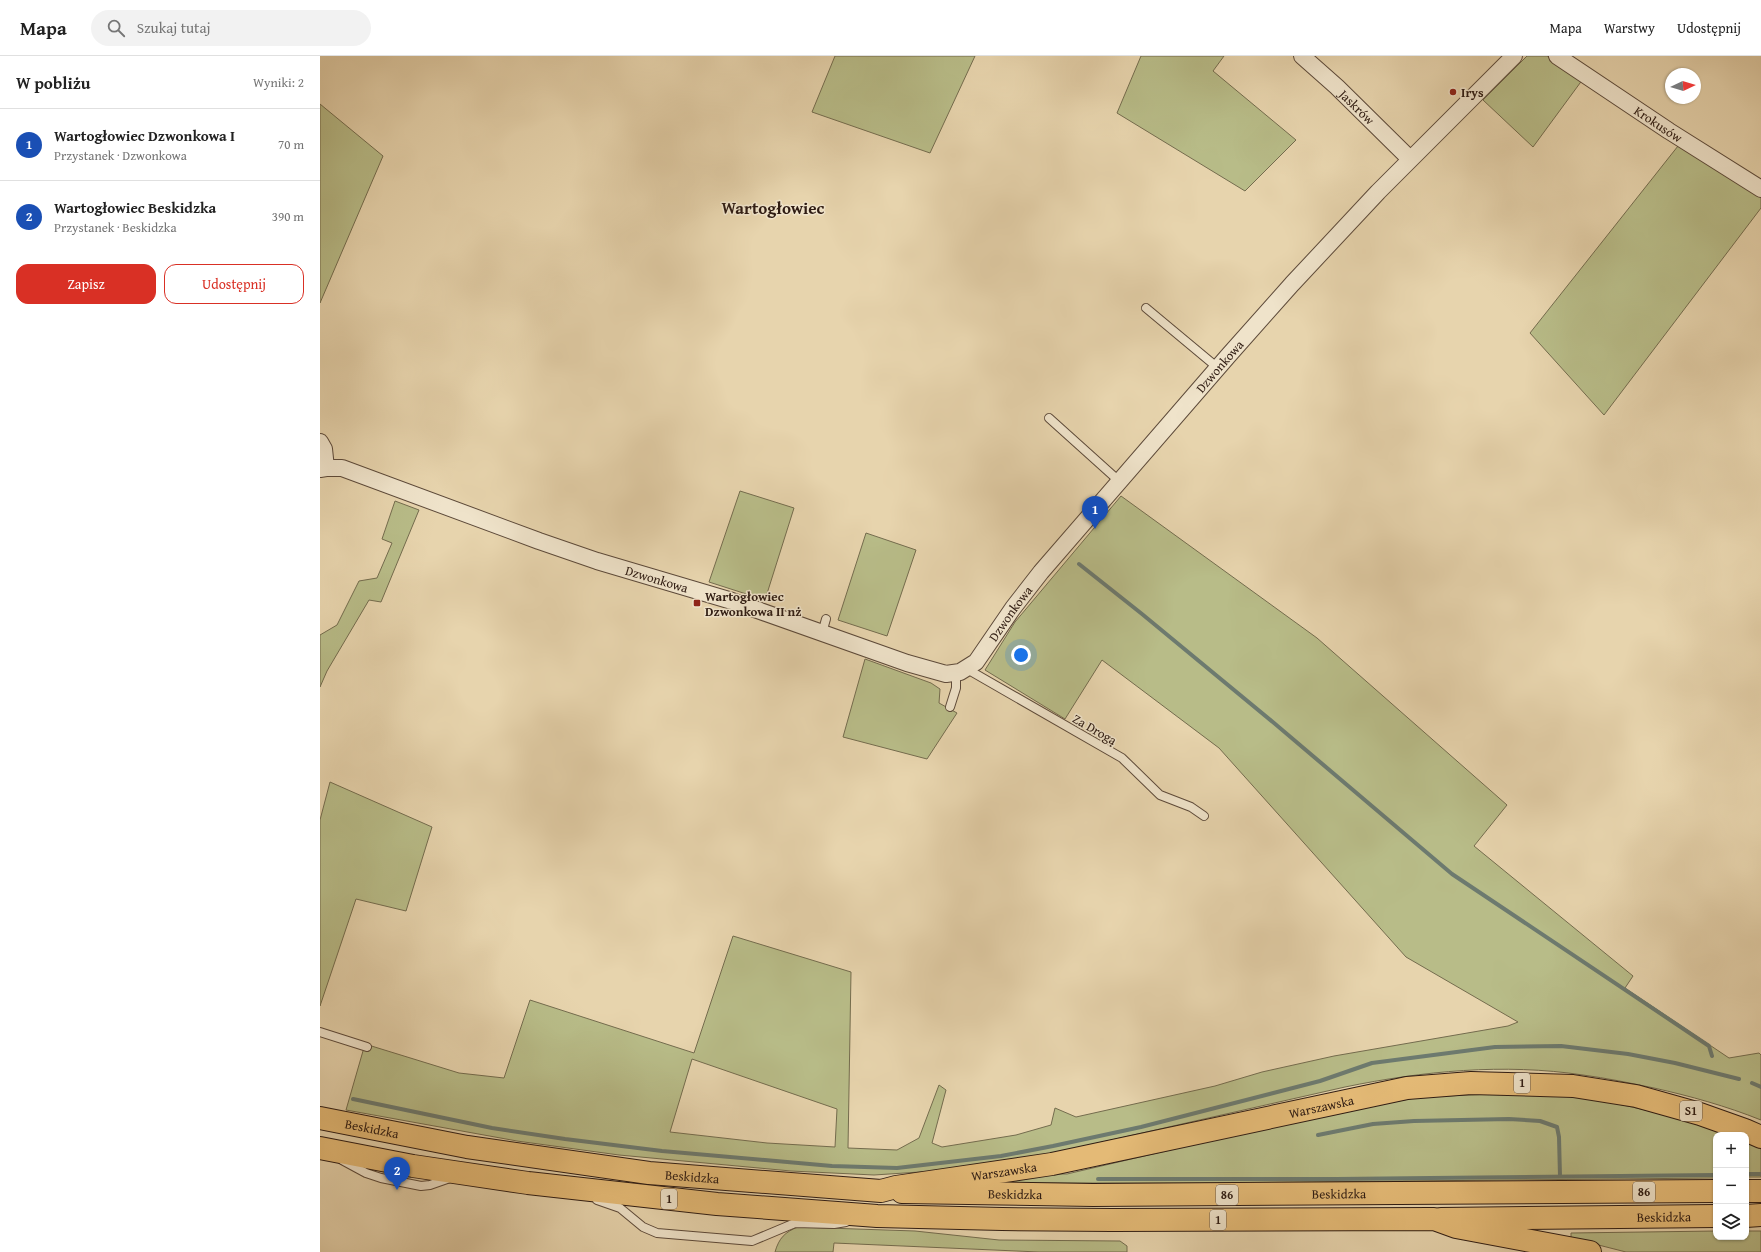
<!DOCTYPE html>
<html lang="pl">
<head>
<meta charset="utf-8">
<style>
	:root { --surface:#fff; --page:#f2f2f2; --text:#222; --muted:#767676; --line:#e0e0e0; --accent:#d93025 }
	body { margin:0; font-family:"Gentium Book Plus",serif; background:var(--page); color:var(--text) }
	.controls { position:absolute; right:12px; bottom:12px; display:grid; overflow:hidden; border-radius:8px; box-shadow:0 1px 3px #0004 }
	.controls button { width:36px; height:36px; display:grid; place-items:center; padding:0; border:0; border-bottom:1px solid var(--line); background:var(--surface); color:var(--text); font:20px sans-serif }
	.compass { position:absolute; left:1345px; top:12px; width:36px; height:36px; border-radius:50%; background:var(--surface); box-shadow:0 1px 3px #0004; rotate:86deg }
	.you { position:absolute; left:701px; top:599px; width:14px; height:14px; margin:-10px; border:3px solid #fff; border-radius:50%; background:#1a73e8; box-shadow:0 0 0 6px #1a73e833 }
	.badge { display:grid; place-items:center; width:26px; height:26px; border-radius:50%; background:var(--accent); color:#fff; font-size:13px; font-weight:700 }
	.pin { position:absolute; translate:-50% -33px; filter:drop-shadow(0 1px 2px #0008) }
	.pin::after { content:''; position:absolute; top:21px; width:14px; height:12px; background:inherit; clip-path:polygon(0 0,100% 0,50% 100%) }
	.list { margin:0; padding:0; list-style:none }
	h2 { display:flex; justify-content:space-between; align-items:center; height:52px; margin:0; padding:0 16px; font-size:17px }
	h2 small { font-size:13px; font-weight:400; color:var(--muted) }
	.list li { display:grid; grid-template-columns:26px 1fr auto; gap:12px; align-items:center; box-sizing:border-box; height:72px; padding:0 16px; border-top:1px solid var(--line) }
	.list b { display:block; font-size:15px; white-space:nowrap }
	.list p { margin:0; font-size:13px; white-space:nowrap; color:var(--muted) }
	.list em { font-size:13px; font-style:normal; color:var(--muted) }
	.actions { display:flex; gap:8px; padding:12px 16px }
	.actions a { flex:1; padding:9px 0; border:1px solid var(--accent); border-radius:12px; text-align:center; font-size:14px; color:var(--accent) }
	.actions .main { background:var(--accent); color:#fff }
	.icon { flex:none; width:22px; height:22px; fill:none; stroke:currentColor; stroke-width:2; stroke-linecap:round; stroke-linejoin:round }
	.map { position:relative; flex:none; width:1441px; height:1196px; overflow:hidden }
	header { display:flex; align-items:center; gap:24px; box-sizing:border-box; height:56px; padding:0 20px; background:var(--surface); border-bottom:1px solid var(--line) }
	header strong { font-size:19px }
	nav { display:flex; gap:22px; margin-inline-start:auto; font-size:14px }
	.search { width:280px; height:36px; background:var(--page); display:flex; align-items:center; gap:10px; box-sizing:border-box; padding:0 14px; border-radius:22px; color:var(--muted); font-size:15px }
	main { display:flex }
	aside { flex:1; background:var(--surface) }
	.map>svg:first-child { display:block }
</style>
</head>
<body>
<header>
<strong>Mapa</strong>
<div class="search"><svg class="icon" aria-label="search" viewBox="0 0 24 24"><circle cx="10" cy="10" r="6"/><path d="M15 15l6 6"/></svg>Szukaj tutaj</div>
<nav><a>Mapa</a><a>Warstwy</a><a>Udostępnij</a></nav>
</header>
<main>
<aside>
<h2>W pobliżu<small>Wyniki: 2</small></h2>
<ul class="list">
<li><span class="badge" style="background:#1a4fb4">1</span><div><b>Wartogłowiec Dzwonkowa I</b><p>Przystanek · Dzwonkowa</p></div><em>70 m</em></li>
<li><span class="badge" style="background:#1a4fb4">2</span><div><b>Wartogłowiec Beskidzka</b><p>Przystanek · Beskidzka</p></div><em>390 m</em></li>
</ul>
<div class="actions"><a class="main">Zapisz</a><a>Udostępnij</a></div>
</aside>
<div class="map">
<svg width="1441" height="1196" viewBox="0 0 1441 1196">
	<rect width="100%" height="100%" fill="#e7d4ad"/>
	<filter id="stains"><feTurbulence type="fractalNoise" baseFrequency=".005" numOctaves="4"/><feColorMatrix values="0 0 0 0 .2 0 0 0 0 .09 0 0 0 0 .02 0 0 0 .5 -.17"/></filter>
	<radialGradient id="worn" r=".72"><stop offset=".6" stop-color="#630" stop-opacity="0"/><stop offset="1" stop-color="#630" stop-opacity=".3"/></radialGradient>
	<g fill="#b8bc88" stroke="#746c4e" fill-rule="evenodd">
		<polygon points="515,0 655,0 610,97 492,56"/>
		<polygon points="821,0 904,0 893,15 976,84 925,135 797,57"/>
		<polygon points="1207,0 1227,0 1263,23 1213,91 1163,44"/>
		<polygon points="0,48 63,100 0,247"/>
		<polygon points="1358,90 1441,137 1441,152 1284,359 1210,277"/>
		<polygon points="420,435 474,452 445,544 389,526"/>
		<path d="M801 440 997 582 1187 749 1154 790 1313 920 1305 932 1409 1002 1439 997 1441 999V1064C1406 1050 1370 1040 1334 1032 1310 1027 1286 1022 1263 1019 1184 1007 1103 1015 1025 1031L734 1097 615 1115 554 1119 471 1115 299 1099 197 1085 26 1054 45 988 139 1017 184 1022 210 944 374 997 413 880 531 916 528 1092 577 1094 599 1082 619 1029 626 1034 612 1087 622 1091 696 1079 731 1069 735 1052 756 1061 895 1030 942 1016 1014 1000 1188 970 1198 966 1086 901 899 692 782 604 745 663 665 614 695 566ZM372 1003 517 1053 515 1091 447 1087 350 1076Z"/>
		<polygon points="75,445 99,454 61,546 49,544 7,615 0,631 0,579 17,569 39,525 57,522 72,487 62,483"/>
		<polygon points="546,477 596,494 567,580 518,564"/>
		<polygon points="545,603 611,627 620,633 619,647 637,657 607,703 523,681"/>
		<polygon points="10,726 112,771 86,855 36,843 0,950 0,764"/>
		<path d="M1174 1038C1194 1038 1215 1038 1235 1039 1293 1044 1353 1059 1408 1079H1396V1122L878 1127H694L693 1124 711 1118H747L987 1062 1100 1041Z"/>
		<polygon points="1426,1086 1441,1093 1441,1121 1426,1121"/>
		<path d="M478 1171 595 1175 679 1184 800 1185 807 1190V1196H719L514 1187 513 1196H455C459 1182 465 1176 478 1171Z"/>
		<polygon points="1396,1175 1396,1181 1426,1181 1426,1175 1441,1175 1441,1196 1306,1196 1251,1182 1251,1177"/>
	</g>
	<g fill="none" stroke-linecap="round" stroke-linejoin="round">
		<g stroke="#6d7a6f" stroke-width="4">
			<polyline points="759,508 822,558 954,667 1132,818 1389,990 1392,1000"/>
			<polyline points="1432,1027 1441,1031"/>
			<polyline points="33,1043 172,1072 245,1083 342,1095 512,1110 577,1112 681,1100 733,1090 821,1071 1000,1025 1052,1007 1175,991 1241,990 1308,998 1355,1007 1419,1023"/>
			<polyline points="998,1079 1053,1068 1094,1065 1189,1063 1220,1065 1237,1071 1239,1081 1240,1120"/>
			<polyline points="1426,1118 1441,1118"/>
			<polyline points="778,1123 1016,1123 1396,1119"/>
		</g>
		<defs>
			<g id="lane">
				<polyline points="826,252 898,312"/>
				<polyline points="729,362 799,425"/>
				<polyline points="502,577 506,563"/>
				<polyline points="647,613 802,702 840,739 871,751 884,760"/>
				<polyline points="630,651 636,632 636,616"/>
				<polyline points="0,976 47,991"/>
				<polyline points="22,1104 46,1117 61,1122 101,1130 110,1129 130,1122"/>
				<polyline points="277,1144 300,1152 323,1171 337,1177 432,1185 475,1167 514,1168 526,1166"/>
			</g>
			<g id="street">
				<path id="s1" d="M982 0 1017 31 1090 103"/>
				<path id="s2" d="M1237 0 1349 75 1441 133"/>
				<polyline points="0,386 4,393 6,412"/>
				<path id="s3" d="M0 413 6 412H22L219 485 277 505 412 545 587 607 626 618 640 616 656 606 693 552 721 516 908 300 972 228 1058 136 1194 0"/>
			</g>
			<g id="primary">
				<polyline points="1426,1135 1441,1135"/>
				<path id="s4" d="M582 1136 773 1139 1396 1135"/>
				<polyline points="1426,1160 1441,1159"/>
				<path id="s5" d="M1121 1163 1396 1160"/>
			</g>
			<g id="highway">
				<path id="s6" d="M0 1062 147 1091 329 1117 561 1135 576 1131 732 1108 1087 1032 1151 1027 1253 1030 1316 1040 1380 1058 1425 1074 1441 1081"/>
				<polyline points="0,1092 93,1110 208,1127 397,1148 557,1160 682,1163 792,1164 1114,1163 1136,1171 1270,1196"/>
			</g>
		</defs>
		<use href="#lane" stroke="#5d4a3a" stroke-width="10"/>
		<use href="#street" stroke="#5d4a3a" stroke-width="18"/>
		<use href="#primary" stroke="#2f1c13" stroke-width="24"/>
		<use href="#highway" stroke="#2f1c13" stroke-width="24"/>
		<use href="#lane" stroke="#efe3ca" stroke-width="8"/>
		<use href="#street" stroke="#efe3ca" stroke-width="16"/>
		<use href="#primary" stroke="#e4ba76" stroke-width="22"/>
		<use href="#highway" stroke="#e4ba76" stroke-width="22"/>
	</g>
	<g fill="#8f2418" stroke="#efe3ca" stroke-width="1.5">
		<circle cx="1133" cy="36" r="4"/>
		<rect x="373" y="543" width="8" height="8" rx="2"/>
	</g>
	<g text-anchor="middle" stroke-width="3" stroke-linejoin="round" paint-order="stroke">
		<g fill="#efe3ca" stroke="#69584a" stroke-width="1">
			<rect x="1194" y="1017" width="16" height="20" rx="3"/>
			<rect x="1360" y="1045" width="22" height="20" rx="3"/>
			<rect x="1313" y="1126" width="22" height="20" rx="3"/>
			<rect x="896" y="1129" width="22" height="20" rx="3"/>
			<rect x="341" y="1133" width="16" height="20" rx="3"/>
			<rect x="890" y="1154" width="16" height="20" rx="3"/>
		</g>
		<g font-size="12" font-weight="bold" fill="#2f1c13">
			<text x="1202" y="1031">1</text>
			<text x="1371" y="1059">S1</text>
			<text x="1324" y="1140">86</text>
			<text x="907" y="1143">86</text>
			<text x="349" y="1147">1</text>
			<text x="898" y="1168">1</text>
		</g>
		<g font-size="13" font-weight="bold" fill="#2f1c13" stroke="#efe3ca" text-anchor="start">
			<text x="1141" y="41">Irys</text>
			<text x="385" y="545">Wartogłowiec<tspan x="385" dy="15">Dzwonkowa II nż</tspan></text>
		</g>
		<g font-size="13" fill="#2f1c13" stroke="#efe3ca">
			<text dy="5" stroke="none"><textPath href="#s1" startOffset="75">Jaskrów</textPath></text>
			<text dy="5" stroke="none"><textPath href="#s2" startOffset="122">Krokusów</textPath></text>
			<text dy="5" stroke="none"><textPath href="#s3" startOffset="1077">Dzwonkowa</textPath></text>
			<text dy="5" stroke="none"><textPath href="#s3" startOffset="356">Dzwonkowa</textPath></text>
			<text dy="5" stroke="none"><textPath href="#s3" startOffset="753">Dzwonkowa</textPath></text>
			<text transform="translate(775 673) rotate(30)" y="5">Za Drogą</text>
			<text dy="5" stroke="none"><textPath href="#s6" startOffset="1015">Warszawska</textPath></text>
			<text dy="5" stroke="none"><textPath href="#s6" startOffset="53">Beskidzka</textPath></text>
			<text dy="5" stroke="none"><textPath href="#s6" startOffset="691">Warszawska</textPath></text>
			<text dy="5" stroke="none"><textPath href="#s6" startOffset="377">Beskidzka</textPath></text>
			<text dy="5" stroke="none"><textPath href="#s4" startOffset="437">Beskidzka</textPath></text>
			<text dy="5" stroke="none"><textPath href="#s4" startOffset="113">Beskidzka</textPath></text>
			<text dy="5" stroke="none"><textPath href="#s5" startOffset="223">Beskidzka</textPath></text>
		</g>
		<g font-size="17" font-weight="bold" fill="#2f1c13" stroke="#efe3ca">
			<text x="453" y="158">Wartogłowiec</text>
		</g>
	</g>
	<rect width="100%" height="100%" filter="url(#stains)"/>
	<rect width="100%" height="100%" fill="url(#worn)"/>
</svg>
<div class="controls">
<button>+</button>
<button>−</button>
<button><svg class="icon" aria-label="layers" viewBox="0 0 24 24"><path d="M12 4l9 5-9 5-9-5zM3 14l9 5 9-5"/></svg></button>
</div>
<svg class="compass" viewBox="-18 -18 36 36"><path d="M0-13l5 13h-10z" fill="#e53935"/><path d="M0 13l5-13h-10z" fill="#767676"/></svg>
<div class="you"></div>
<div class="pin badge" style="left:775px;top:473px;background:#1a4fb4">1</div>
<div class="pin badge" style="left:77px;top:1134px;background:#1a4fb4">2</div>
</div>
</main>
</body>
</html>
